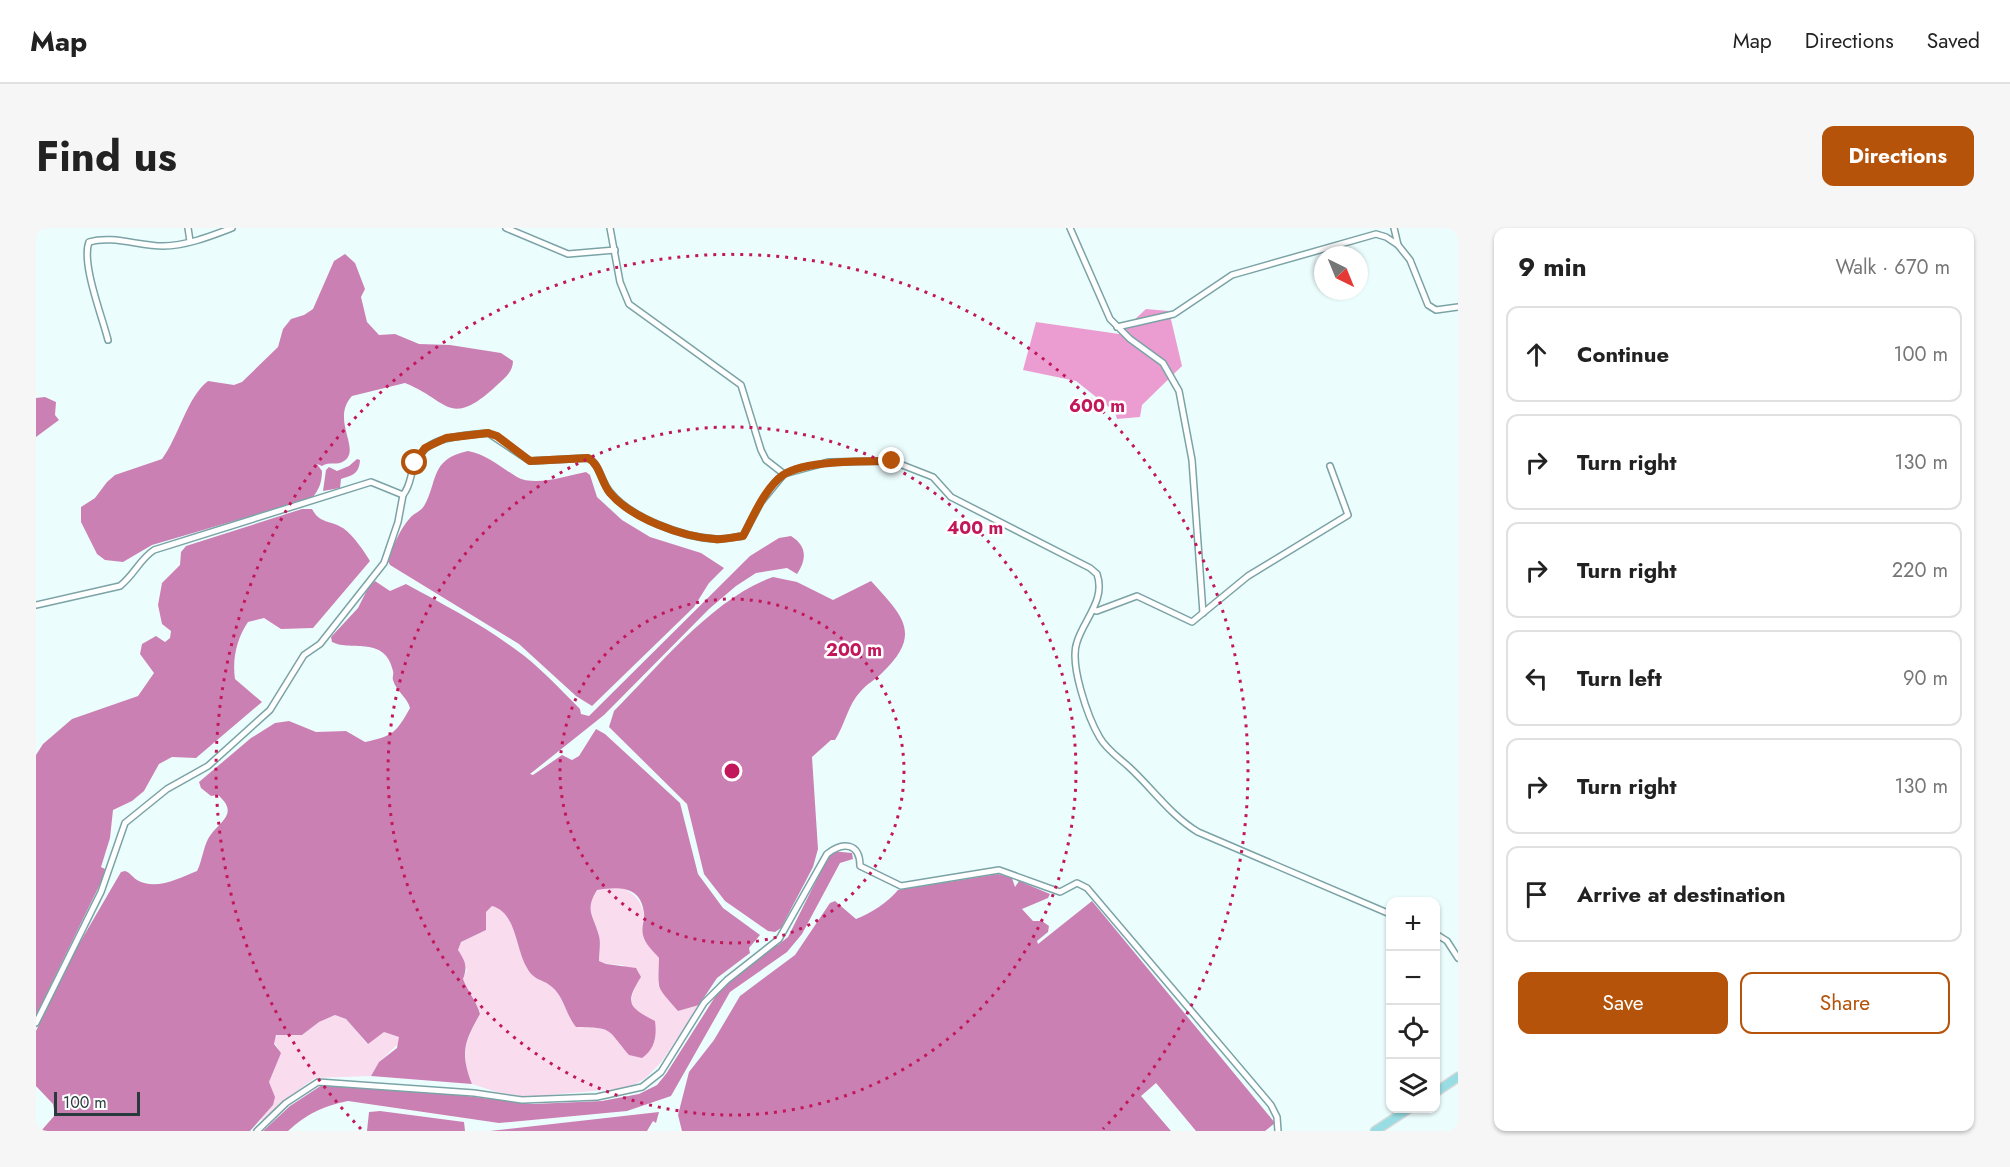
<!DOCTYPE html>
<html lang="en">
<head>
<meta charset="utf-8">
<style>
	:root { --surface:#fff; --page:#f6f6f6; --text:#222; --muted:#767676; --line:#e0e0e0; --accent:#b45309 }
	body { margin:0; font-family:Jost,sans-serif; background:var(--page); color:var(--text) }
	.controls { position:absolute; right:18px; bottom:18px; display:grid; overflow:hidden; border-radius:12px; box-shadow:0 2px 4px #0004 }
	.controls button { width:54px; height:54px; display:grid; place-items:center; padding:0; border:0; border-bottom:2px solid var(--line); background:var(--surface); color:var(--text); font:30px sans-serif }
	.compass { position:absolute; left:1278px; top:18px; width:54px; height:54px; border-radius:50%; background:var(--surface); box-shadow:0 2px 4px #0004; rotate:137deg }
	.scale { position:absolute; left:18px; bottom:15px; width:86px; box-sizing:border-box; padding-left:6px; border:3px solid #293a3c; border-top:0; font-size:16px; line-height:21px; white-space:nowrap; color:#293a3c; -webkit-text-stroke:4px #fff; paint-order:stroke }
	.stop { position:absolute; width:18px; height:18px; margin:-14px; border:4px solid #b45309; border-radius:50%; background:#fff }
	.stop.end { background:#b45309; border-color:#fff; box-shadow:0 2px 6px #0008 }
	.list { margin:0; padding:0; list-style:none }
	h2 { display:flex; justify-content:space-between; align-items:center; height:78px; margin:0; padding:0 24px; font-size:26px }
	h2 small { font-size:20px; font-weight:400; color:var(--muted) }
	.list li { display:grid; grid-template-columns:39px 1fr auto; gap:18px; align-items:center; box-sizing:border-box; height:96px; margin:0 12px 12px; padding:0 12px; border:2px solid var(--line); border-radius:12px }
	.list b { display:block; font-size:22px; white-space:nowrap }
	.list em { font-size:20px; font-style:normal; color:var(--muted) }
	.actions { display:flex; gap:12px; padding:18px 24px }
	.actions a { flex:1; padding:14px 0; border:2px solid var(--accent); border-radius:12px; text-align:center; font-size:21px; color:var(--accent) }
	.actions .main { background:var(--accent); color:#fff }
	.icon { flex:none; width:33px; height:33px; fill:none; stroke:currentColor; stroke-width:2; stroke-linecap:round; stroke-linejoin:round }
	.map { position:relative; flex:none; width:1422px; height:903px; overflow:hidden; border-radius:12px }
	header { display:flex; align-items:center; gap:36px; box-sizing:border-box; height:84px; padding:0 30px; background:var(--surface); border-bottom:2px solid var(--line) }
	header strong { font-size:28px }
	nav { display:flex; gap:33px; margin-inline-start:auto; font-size:21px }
	.intro { display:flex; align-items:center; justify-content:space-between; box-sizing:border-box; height:144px; padding:0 36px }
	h1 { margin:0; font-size:42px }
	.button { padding:15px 27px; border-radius:12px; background:var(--accent); color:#fff; font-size:21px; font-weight:700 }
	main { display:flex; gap:36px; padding:0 36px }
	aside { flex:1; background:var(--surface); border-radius:12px; box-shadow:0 2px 4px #0004 }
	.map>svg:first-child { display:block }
</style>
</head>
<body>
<header>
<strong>Map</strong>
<nav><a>Map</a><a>Directions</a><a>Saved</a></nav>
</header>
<div class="intro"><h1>Find us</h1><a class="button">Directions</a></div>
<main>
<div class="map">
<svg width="1422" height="903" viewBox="0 0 1422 903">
	<rect width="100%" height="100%" fill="#ecfdfe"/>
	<g fill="#fadcef">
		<path d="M579 658C622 669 600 704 623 730L622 756 642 783 663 777 627 832 610 850 592 860 490 869 461 864 436 856C424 825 429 814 444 786 440 772 432 764 427 751L431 742 422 722 425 714 450 702V684L456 678C481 685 479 720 491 740 499 754 506 750 516 759 528 769 530 787 540 799 564 800 573 797 586 819L598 782 594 776 599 759 587 737 570 736 563 733C563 725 565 716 563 708 558 688 548 683 561 661Z"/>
		<polygon points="299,787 310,791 331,816 348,804 363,809 364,814 343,834 335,848 279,850 244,875 227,893 225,891 237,877 233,854 242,820 237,813 241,807 266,807 283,794"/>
	</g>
	<polygon fill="#eb9dd2" points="1110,81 1133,83 1146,138 1106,177 1104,189 1081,191 1079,184 1040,153 987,142 1000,94 1083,106"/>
	<g fill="#cb80b4">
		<path d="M309 26 319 35 329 61 325 69 331 94 343 107 359 106 383 116 414 117 465 125 477 133C477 145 467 151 459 159 413 201 412 172 369 155L316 168C294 192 326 221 308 233 301 238 294 233 286 238L281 236 286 243C286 254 283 262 276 270L116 317 87 334 69 332 61 326 45 294V279L59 270 71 254 79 247 126 231C143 208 151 169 172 153L198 157 206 154 242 119 247 101 255 91 268 87 277 81 298 33Z"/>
		<polygon points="9,169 20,174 19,187 23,192 0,209 0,170"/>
		<path d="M432 223C452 227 464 239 481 249 499 259 530 248 550 244L554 247 561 269 586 292 614 309 665 325 688 340 673 355 658 379 556 478 540 468 483 416 354 337 351 331C358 317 364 301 374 290 378 285 384 284 388 278 402 255 393 231 432 223Z"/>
		<path d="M321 231 324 232C323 246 317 247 305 251L304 260 287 263 290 242 293 239 301 243 313 238Z"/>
		<path d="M266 281H276C284 296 294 292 307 300 318 308 327 322 334 333L277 400 245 401 228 390 212 394C201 410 196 431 199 451L226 474 160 530 136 529 123 536 108 563 96 573 77 582 74 610 65 639 71 642 0 787V527L7 516 36 491 102 468 118 445 104 426 106 416 120 408 129 414 134 410 135 403 126 396 122 377 126 355 144 337 145 324 150 318Z"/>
		<path d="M755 308C771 318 771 331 761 346L751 340 720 345 700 358 673 381 568 487 494 546 497 547 526 527 536 532 543 528 560 501 569 506 644 575 662 646 687 680 724 707 713 720 714 725 681 750 663 777 642 783C620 757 622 765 623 730 617 723 609 716 607 707 605 699 609 692 608 685 605 657 581 659 561 662 548 683 558 688 563 708 565 715 563 725 563 733L570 736 600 740 605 749C588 776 593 779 619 793 621 808 619 821 606 830L593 827C570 800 578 800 540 799 530 787 528 769 516 759 506 750 499 754 491 740 479 720 481 685 456 678L450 684V702L425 714 422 722C429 733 432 738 427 751 432 764 440 772 444 786 428 814 424 825 436 856L335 848 343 834 361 820 363 809 348 804 332 816 310 791 299 787 283 794 266 807H240L238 816 245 825 233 854 239 869 237 877 214 903H5L19 887 17 876 0 858V803L36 728 85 644 89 643C95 645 96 649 101 652 120 663 143 650 161 643 166 633 167 621 172 611 181 594 205 587 182 567L175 568 165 560 163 554 215 510 239 495 253 493 280 504 310 503 329 514C357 508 360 505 374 480 371 469 360 463 357 452 356 449 358 446 357 443 349 407 316 424 296 414L295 409 322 380 333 358 339 353 354 363 370 356C407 376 445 396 479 421 503 438 523 460 544 481L545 486 553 488 714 328 743 310Z"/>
		<path d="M737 349 761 354 797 372 835 353C867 388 887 406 846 445 840 451 831 456 825 463 812 476 809 497 799 512H795L776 529 782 621 777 639 745 700 739 704 732 703 689 673 668 646 651 576 573 499 578 483C623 438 677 370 737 349Z"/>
		<path d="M795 623 816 625 817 631 804 635 766 706 751 724 694 764 635 868 591 883 463 895 312 873C287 878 271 886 252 903H227L254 878 286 857 389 863 497 876 566 873 603 866 621 857 630 846 686 758 735 718 742 717 752 709Z"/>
		<path d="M962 646 976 650 979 659 983 653 1014 666 1012 670 986 681 997 693H1006L1013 698 1012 704 1001 713 1002 716 1056 673 1239 895 1229 903H1160L1120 855 1105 868 1135 903H646L642 887 653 844 678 812 704 768 759 727 794 675 799 673 820 691C834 686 852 674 862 662Z"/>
		<polygon points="344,883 428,894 429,903 331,903 333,884"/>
		<polygon points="623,884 620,895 617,893 611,903 454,903"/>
	</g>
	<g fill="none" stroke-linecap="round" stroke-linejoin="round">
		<defs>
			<g id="minor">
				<polyline points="152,0 154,13"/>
				<polyline points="470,0 532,26 579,22"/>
				<path d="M574 0 584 54 593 76 705 157 725 222 730 232 748 246 792 234 856 233 897 249 915 269 1054 340 1061 346C1070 372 1048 391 1041 414 1033 436 1052 490 1064 510 1071 522 1082 529 1093 539 1117 561 1134 587 1162 604L1354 686"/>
				<polyline points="1034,0 1074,91 1094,111 1127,135 1143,163 1156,232 1167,385"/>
				<polyline points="1358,0 1362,17 1374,32 1392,77 1400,82 1422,79"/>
				<polyline points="1081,99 1138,86 1196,47 1340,6 1350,9 1362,17"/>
				<path d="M72 112C66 88 45 35 53 14 76 7 103 18 127 18 150 18 175 8 196 0"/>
				<path d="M0 377 84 358C98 347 104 331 118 322L335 254 367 267C375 257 374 248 378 237 389 207 426 208 452 205L494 233 552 230C564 236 565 254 574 264 595 290 646 309 679 311 687 312 698 309 707 308L725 274 748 246"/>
				<polyline points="1057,382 1061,383 1101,368 1156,394 1212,348 1312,287 1294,238"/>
				<polyline points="1400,706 1411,713 1422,730"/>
				<polyline points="0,795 65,664 89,595 131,561 172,538 234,482 268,427 284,416 348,335 362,294 367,267"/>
				<path d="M221 903 250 875 282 854 438 865 486 872 561 869 606 859 625 844 668 775 691 752 743 711 791 626C807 613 824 615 824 638L865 658 963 642 1024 664 1041 655 1051 660 1235 877 1241 889 1242 903"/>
			</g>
			<g id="primary">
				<polyline points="1400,864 1422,849"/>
				<polyline points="1339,903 1374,880"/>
			</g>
		</defs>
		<use href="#minor" stroke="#7ba3a6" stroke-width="8"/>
		<use href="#primary" stroke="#d4d8d8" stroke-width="11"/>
		<use href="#minor" stroke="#fff" stroke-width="5"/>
		<use href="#primary" stroke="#97dde3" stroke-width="8"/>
	</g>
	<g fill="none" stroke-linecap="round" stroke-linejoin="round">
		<path stroke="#b45309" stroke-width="8" d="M379 235 389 220 410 210 452 205 461 208 494 233 552 230C564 236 565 254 574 265 595 290 646 309 679 311 687 312 698 309 707 308 717 289 729 260 747 247 769 232 830 233 856 233"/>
	</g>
	<g fill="none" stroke="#c2185b" stroke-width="3" stroke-dasharray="3 6">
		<circle cx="696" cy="543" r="172"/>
		<circle cx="696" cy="543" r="344"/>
		<path d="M325 901A516 516 0 1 1 1067 901"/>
	</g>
	<circle cx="696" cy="543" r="9" fill="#c2185b" stroke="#fff" stroke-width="3"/>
	<g font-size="18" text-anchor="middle" font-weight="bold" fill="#c2185b" stroke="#fff" stroke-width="5" stroke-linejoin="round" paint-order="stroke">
		<text x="1061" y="184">600 m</text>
		<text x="939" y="306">400 m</text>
		<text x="818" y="428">200 m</text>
	</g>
</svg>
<div class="controls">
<button>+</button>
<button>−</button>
<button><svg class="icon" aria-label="locate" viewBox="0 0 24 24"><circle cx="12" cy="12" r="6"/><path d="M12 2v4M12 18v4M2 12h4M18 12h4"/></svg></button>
<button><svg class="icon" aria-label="layers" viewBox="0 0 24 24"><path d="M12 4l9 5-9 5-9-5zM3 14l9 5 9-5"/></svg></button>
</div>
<svg class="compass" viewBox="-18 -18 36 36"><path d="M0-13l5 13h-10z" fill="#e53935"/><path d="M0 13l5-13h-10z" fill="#767676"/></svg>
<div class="scale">100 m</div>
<div class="stop" style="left:379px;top:235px"></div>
<div class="stop end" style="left:856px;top:233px"></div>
</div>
<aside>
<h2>9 min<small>Walk · 670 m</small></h2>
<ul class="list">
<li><svg class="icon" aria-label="ahead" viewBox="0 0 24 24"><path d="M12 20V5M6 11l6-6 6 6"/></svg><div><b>Continue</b></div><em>100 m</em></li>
<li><svg class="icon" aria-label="right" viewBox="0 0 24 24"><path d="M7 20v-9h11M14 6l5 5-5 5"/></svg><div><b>Turn right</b></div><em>130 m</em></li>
<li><svg class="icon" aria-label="right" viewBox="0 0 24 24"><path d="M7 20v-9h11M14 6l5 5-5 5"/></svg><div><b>Turn right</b></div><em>220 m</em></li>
<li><svg class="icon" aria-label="left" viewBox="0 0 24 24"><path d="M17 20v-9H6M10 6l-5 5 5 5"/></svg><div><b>Turn left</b></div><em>90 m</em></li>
<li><svg class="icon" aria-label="right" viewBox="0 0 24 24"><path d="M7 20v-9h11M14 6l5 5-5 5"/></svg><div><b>Turn right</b></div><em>130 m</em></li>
<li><svg class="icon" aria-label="arrive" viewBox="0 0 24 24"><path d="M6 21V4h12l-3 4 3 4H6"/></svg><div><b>Arrive at destination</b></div></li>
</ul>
<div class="actions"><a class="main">Save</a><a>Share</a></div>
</aside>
</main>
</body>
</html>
